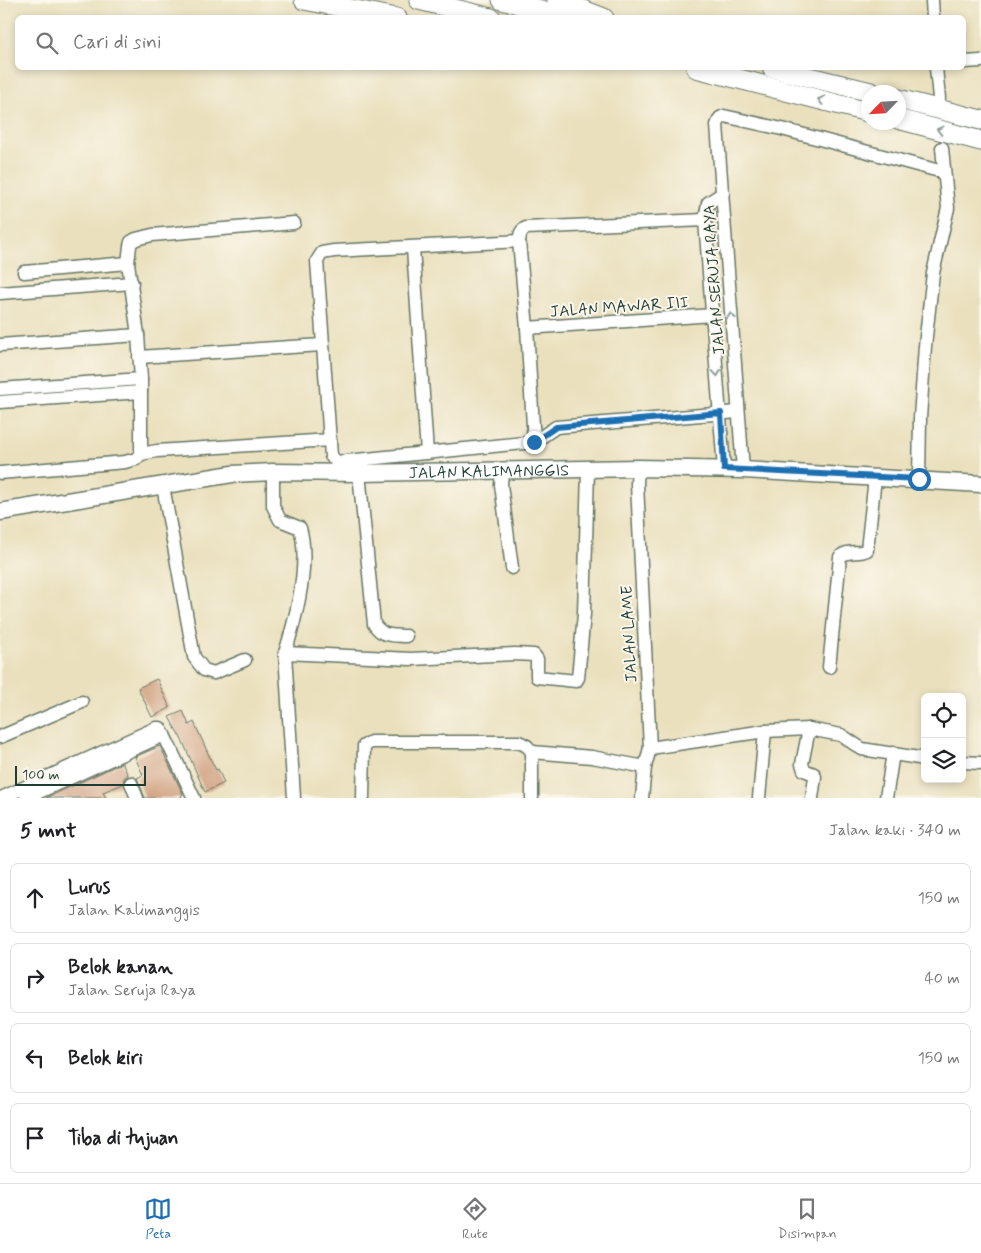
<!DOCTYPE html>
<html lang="id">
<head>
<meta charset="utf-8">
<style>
	:root { --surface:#fff; --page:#f6f6f6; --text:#202124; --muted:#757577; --line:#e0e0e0; --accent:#1f6fb2 }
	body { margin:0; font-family:Mynerve,sans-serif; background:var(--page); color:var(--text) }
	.controls { position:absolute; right:15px; bottom:15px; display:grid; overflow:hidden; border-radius:8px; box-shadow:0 2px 8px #0003 }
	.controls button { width:45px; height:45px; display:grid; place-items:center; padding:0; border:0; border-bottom:1px solid var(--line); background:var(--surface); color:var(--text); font:25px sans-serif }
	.compass { position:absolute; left:861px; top:85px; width:45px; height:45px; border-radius:50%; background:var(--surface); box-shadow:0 2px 8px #0003; rotate:245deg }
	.scale { position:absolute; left:15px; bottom:12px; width:131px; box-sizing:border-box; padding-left:5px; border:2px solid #1f3d34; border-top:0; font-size:14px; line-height:18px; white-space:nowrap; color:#1f3d34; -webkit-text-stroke:4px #fbf7ec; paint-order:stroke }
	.stop { position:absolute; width:15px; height:15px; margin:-11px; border:4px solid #1f6fb2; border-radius:50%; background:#fff }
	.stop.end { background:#1f6fb2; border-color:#fff; box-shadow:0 1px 5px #0008 }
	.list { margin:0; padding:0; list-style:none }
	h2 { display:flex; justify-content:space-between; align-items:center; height:65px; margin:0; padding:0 20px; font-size:21px }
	h2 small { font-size:16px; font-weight:400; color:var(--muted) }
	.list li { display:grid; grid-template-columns:32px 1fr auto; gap:15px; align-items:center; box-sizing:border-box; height:70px; margin:0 10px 10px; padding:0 10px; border:1px solid var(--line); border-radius:8px }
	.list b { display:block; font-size:19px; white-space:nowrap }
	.list p { margin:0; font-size:16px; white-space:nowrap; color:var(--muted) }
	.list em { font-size:16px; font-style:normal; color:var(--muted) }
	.icon { flex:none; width:28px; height:28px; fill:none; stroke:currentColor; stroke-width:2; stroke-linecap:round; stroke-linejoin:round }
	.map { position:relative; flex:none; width:981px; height:798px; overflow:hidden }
	.search { position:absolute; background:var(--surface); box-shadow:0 2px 8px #0003; left:15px; right:15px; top:15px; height:55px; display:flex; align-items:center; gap:12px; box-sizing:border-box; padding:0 18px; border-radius:8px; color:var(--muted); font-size:19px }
	.sheet { height:385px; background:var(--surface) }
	nav { display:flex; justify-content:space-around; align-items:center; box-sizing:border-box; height:70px; border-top:1px solid var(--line); background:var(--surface); font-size:14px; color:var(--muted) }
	nav a { display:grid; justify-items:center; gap:2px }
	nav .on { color:var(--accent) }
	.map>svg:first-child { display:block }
</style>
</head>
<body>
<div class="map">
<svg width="981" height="798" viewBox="0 0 981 798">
	<rect width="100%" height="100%" fill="#fbf7ec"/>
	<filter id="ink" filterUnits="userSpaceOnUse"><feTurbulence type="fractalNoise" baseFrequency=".02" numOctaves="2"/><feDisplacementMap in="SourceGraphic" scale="10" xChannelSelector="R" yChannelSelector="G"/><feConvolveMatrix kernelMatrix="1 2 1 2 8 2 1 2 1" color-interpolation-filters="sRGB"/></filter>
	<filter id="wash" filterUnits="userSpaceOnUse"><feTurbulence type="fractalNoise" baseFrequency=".0096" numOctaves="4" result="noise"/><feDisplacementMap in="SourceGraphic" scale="20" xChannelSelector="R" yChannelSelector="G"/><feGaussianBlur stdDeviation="1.12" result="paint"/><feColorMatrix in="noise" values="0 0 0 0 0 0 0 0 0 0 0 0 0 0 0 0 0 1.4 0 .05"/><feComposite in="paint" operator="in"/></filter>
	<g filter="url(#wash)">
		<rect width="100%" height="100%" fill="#eae0bd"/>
		<g id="blocks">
			<g fill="#d1a282">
				<polygon points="157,679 170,708 152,717 138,688"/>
				<polygon points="183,711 189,725 194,722 211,760 216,770 218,769 224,783 205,792 183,742 169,717"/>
				<polygon points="160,746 183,794 181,796 182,798 145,798 137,778 143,775 135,757"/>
				<polygon points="122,763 128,775 124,778 123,784 103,792 106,798 46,798"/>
			</g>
		</g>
	</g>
	<g filter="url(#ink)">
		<use href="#blocks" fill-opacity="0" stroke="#667664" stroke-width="1"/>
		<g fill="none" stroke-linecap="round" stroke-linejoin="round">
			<defs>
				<g id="minor">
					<polyline points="932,0 933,18"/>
					<polyline points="964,62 981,61"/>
					<polyline points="936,68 939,98"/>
					<polyline points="723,193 708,203 705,220 724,469"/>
					<polyline points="519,241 334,251 322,253 317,261 331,456 337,462 534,442 556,427 738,412"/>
					<polyline points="413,248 427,453"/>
					<polyline points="24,272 128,263"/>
					<polyline points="0,293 132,283"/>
					<polyline points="527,328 713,315"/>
					<polyline points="0,345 138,335"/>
					<polyline points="139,357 322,345"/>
					<polyline points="0,389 141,379"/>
					<polyline points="0,402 141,392"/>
					<path d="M534 442 527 328 519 241C520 235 520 231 526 228L705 220"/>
					<polyline points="141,454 141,379 138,335 128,263 130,246 131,242 136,239 152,235 294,223"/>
					<polyline points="638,468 637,484 650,748 645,767 642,798"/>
					<polyline points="743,470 717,125 720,118 724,116 782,129 943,172"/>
					<polyline points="502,471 501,485 512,568"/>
					<path d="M273 472V506L280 520 300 528C310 563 296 618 285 653L294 798"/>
					<polyline points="0,473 125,462 136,459 141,454 157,451 330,440"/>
					<path d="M359 473 374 624C382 637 392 635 406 636"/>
					<polyline points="919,479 920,418 925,346 933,273 948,208 942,148"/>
					<polyline points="163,486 194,657 204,670 214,673 245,660"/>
					<polyline points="285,653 411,659 515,654 534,655 537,659 537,677 576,681 578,678 584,614 588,470"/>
					<path d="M829 667 840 557C847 549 858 555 867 550L875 478"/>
					<polyline points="809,729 802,764 804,770 814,774 815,777 812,798"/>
					<polyline points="0,737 82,702"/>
					<polyline points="650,748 765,731 809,729 841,735 862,749 925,759"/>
					<polyline points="532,752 592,757 645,767"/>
					<polyline points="962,762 981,763"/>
					<polyline points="131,783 137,798"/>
					<polyline points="1,798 156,728 160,728 164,735 194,798"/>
					<polyline points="26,798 164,735"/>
					<polyline points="363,798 364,746 371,742 519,742 527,746 532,752 532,798"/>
					<polyline points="759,798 765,731"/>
					<polyline points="886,798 893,753"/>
				</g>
				<g id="major">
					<path id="s1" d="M0 512 232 474 273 472 359 473 638 468 743 470 981 484"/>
				</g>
				<g id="highway">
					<polyline points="304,0 397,18"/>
					<polyline points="419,0 491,18"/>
					<polyline points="502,0 572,18"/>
					<polyline points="557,0 604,18"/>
					<polyline points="696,68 868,112"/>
					<polyline points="772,68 871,92"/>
					<polyline points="898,99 981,120"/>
					<polyline points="898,119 981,141"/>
				</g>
			</defs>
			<use href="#minor" stroke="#667664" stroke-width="15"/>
			<use href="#major" stroke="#667664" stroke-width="19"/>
			<use href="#highway" stroke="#667664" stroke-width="21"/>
			<use href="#minor" stroke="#fff" stroke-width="12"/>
			<use href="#major" stroke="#fff" stroke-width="16"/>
			<use href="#highway" stroke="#fff" stroke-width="19"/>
		</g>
		<defs><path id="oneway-chevron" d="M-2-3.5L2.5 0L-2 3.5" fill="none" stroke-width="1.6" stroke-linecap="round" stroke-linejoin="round" transform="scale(1.25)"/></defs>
		<g stroke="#8f9e9a">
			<use href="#oneway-chevron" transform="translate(821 100) rotate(-166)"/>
			<use href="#oneway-chevron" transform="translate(940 130) rotate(-166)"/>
			<use href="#oneway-chevron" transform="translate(731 316) rotate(-94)"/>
			<use href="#oneway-chevron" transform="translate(717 373) rotate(85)"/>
		</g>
	</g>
	<g fill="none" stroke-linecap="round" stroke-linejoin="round" filter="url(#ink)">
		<polyline stroke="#1f6fb2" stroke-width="6" points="534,442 556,427 721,413 724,469 919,479"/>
	</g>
	<g text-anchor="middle" stroke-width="4" stroke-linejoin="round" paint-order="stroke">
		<g font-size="16" fill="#1f3d34" stroke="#fbf7ec">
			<text transform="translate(713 280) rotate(-94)" y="6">JALAN SERUJA RAYA</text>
			<text transform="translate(619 306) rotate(-4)" y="6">JALAN MAWAR III</text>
			<text dy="6" stroke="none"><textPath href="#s1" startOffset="492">JALAN KALIMANGGIS</textPath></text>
			<text transform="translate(628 634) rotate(-93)" y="6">JALAN LAME</text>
		</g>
	</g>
</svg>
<div class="controls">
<button><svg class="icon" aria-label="locate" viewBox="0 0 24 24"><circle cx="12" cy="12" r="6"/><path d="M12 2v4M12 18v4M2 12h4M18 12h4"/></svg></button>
<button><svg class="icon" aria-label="layers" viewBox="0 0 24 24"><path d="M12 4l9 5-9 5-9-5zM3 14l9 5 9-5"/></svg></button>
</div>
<svg class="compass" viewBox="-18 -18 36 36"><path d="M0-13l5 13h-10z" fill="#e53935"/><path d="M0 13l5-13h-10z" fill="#757577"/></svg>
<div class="scale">100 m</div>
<div class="stop" style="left:919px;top:479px"></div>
<div class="stop end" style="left:534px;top:442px"></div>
<div class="search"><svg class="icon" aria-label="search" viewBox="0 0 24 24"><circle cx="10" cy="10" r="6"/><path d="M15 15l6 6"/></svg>Cari di sini</div>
</div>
<section class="sheet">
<h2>5 mnt<small>Jalan kaki · 340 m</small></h2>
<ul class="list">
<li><svg class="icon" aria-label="ahead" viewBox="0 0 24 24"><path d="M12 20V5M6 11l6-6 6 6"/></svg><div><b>Lurus</b><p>Jalan Kalimanggis</p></div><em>150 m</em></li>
<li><svg class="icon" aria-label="right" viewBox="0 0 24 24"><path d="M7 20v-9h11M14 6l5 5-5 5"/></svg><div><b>Belok kanan</b><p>Jalan Seruja Raya</p></div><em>40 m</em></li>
<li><svg class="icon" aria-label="left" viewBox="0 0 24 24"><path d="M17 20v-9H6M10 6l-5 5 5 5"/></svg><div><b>Belok kiri</b></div><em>150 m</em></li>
<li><svg class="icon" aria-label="arrive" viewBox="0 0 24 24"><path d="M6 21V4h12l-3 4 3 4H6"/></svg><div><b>Tiba di tujuan</b></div></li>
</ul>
</section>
<nav>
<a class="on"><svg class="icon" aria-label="map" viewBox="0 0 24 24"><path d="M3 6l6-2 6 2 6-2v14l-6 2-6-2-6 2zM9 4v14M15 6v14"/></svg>Peta</a>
<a><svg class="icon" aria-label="directions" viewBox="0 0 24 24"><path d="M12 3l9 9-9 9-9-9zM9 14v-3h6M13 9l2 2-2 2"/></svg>Rute</a>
<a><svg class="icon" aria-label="saved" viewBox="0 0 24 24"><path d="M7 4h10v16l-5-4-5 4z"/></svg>Disimpan</a>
</nav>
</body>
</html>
